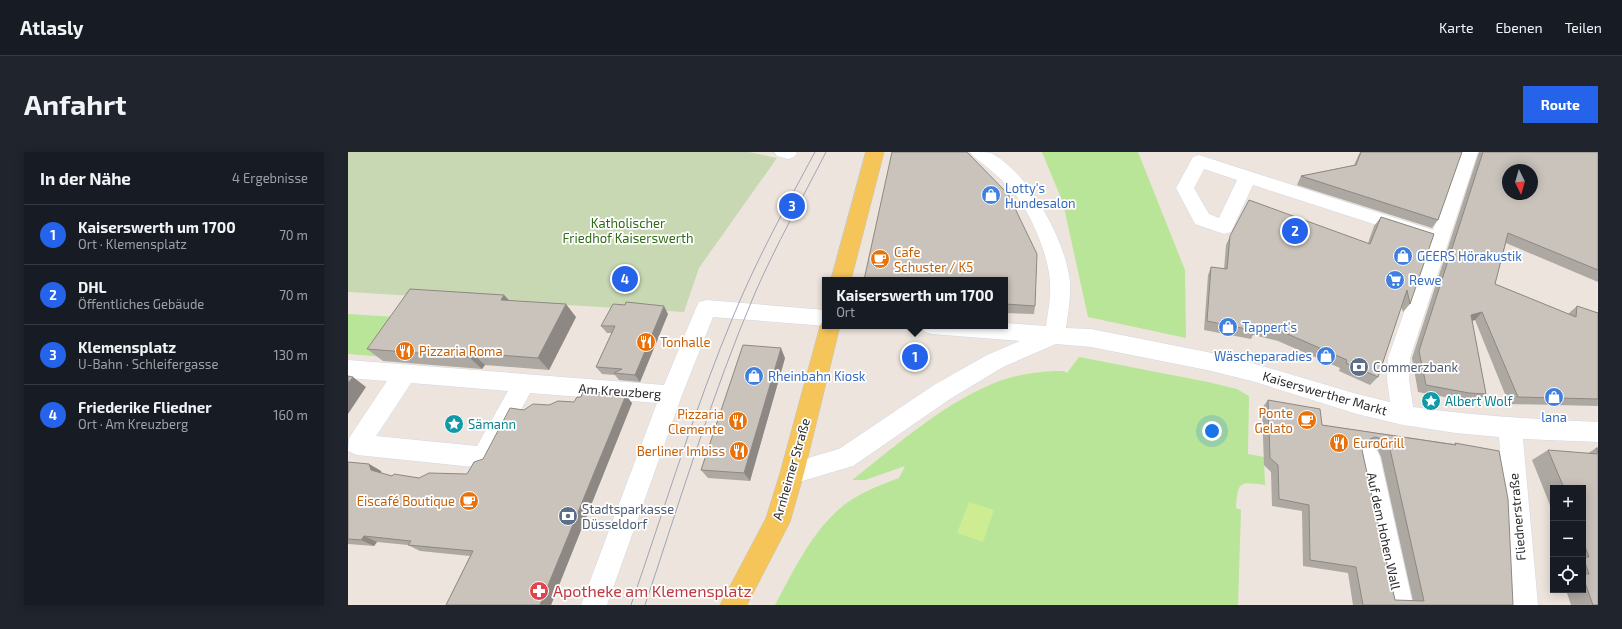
<!DOCTYPE html>
<html lang="de">
<head>
<meta charset="utf-8">
<style>
	:root { --surface:#171b24; --page:#20242c; --text:#f1f3f6; --muted:#9ea1a6; --line:#363941; --accent:#2563eb }
	body { margin:0; font-family:"Exo 2",sans-serif; background:var(--page); color:var(--text) }
	.controls { position:absolute; right:12px; bottom:12px; display:grid; overflow:hidden; border-radius:0px; box-shadow:0 2px 10px #0003 }
	.controls button { width:36px; height:36px; display:grid; place-items:center; padding:0; border:0; border-bottom:1px solid var(--line); background:var(--surface); color:var(--text); font:20px sans-serif }
	.compass { position:absolute; left:1154px; top:12px; width:36px; height:36px; border-radius:50%; background:var(--surface); box-shadow:0 2px 10px #0003; rotate:175deg }
	.you { position:absolute; left:864px; top:279px; width:14px; height:14px; margin:-10px; border:3px solid #fff; border-radius:50%; background:#1a73e8; box-shadow:0 0 0 6px #1a73e833 }
	.badge { display:grid; place-items:center; width:26px; height:26px; border-radius:50%; background:var(--accent); color:#fff; font-size:13px; font-weight:700 }
	.pin { position:absolute; translate:-50% -50%; border:2px solid #fff; box-shadow:0 1px 4px #0006 }
	.popup { position:absolute; left:474px; top:125px; width:186px; height:52px; box-sizing:border-box; display:grid; place-content:center; border-radius:0px; background:var(--surface); filter:drop-shadow(0 1px 3px #0005); font-size:13px; white-space:nowrap; color:var(--muted) }
	.popup b { font-size:15px; color:var(--text) }
	.popup::after { content:''; position:absolute; left:50%; top:100%; margin-left:-8px; border:8px solid transparent; border-top-color:var(--surface) }
	.list { margin:0; padding:0; list-style:none }
	h2 { display:flex; justify-content:space-between; align-items:center; height:52px; margin:0; padding:0 16px; font-size:17px }
	h2 small { font-size:13px; font-weight:400; color:var(--muted) }
	.list li { display:grid; grid-template-columns:26px 1fr auto; gap:12px; align-items:center; box-sizing:border-box; height:60px; padding:0 16px; border-top:1px solid var(--line) }
	.list b { display:block; font-size:15px; white-space:nowrap }
	.list p { margin:0; font-size:13px; white-space:nowrap; color:var(--muted) }
	.list em { font-size:13px; font-style:normal; color:var(--muted) }
	.icon { flex:none; width:22px; height:22px; fill:none; stroke:currentColor; stroke-width:2; stroke-linecap:round; stroke-linejoin:round }
	.map { position:relative; flex:none; width:1250px; height:453px; overflow:hidden; border-radius:0px }
	header { display:flex; align-items:center; gap:24px; box-sizing:border-box; height:56px; padding:0 20px; background:var(--surface); border-bottom:1px solid var(--line) }
	header strong { font-size:19px }
	nav { display:flex; gap:22px; margin-inline-start:auto; font-size:14px }
	.intro { display:flex; align-items:center; justify-content:space-between; box-sizing:border-box; height:96px; padding:0 24px }
	h1 { margin:0; font-size:28px }
	.button { padding:10px 18px; border-radius:0px; background:var(--accent); color:#fff; font-size:14px; font-weight:700 }
	main { display:flex; gap:24px; padding:0 24px }
	aside { flex:1; background:var(--surface); border-radius:0px; box-shadow:0 2px 10px #0003 }
	.map>svg:first-child { display:block }
</style>
</head>
<body>
<header>
<strong>Atlasly</strong>
<nav><a>Karte</a><a>Ebenen</a><a>Teilen</a></nav>
</header>
<div class="intro"><h1>Anfahrt</h1><a class="button">Route</a></div>
<main>
<aside>
<h2>In der Nähe<small>4 Ergebnisse</small></h2>
<ul class="list">
<li><span class="badge">1</span><div><b>Kaiserswerth um 1700</b><p>Ort · Klemensplatz</p></div><em>70 m</em></li>
<li><span class="badge">2</span><div><b>DHL</b><p>Öffentliches Gebäude</p></div><em>70 m</em></li>
<li><span class="badge">3</span><div><b>Klemensplatz</b><p>U-Bahn · Schleifergasse</p></div><em>130 m</em></li>
<li><span class="badge">4</span><div><b>Friederike Fliedner</b><p>Ort · Am Kreuzberg</p></div><em>160 m</em></li>
</ul>
</aside>
<div class="map">
<svg width="1250" height="453" viewBox="0 0 1250 453">
	<rect width="100%" height="100%" fill="#ede5dd"/>
	<g fill="#b8e597">
		<polygon points="694,0 790,0 837,118 838,186 740,165 715,51"/>
		<polygon points="0,162 64,166 37,205 0,202"/>
		<path d="M731 205 860 230 889 237 901 244 900 302 916 305 917 333C890 329 890 330 888 356L893 358 890 453H427C445 420 461 385 489 359 506 343 529 334 551 326L557 314 517 328H504C549 293 592 254 644 232 667 222 693 219 716 219L719 221Z"/>
	</g>
	<polygon fill="#c8d8b3" points="0,0 401,0 429,6 351,116 336,160 0,140"/>
	<polygon fill="#ceed93" points="621,350 646,358 635,390 609,381"/>
	<g fill="none" stroke-linecap="round" stroke-linejoin="round">
		<defs>
			<g id="minor">
				<polygon points="426,0 448,0 449,1 446,5 440,7 429,4"/>
				<path d="M622 0C628 0 638 0 643 1 681 21 718 89 722 130 723 145 720 161 718 176L743 177 859 200 904 211 1009 242 1042 250 1039 227 1040 206 1081 90 905 33 883 80 876 82 847 72 828 36 845 5 851 3 1085 78 1112 0H1130L1062 206 1061 227 1065 255C1127 264 1188 267 1250 270V290L1175 287 1190 453H1164L1151 285 1108 281 1055 273 1009 262 904 229 859 218 743 195 708 192 655 215 602 247 505 314 444 332 436 329 432 321 436 313 491 297 586 233 639 203 672 189 584 182 577 180 574 174H657V171L698 174C700 160 703 145 702 131 701 104 684 65 668 43 656 28 640 16 625 4ZM856 17 889 28 871 66 861 62 846 36Z"/>
				<path d="M358 148 477 158 478 174 365 165 334 243 259 453H233L309 251 182 241 143 313 135 316 9 303 0 299 1 286 39 229 0 226V208L316 233 348 156 351 150ZM63 231 160 239 129 294 28 284Z"/>
				<polygon points="1020,294 1028,297 1032,305 1065,453 1039,453 1008,305 1012,297"/>
			</g>
			<g id="major">
				<polygon points="518,0 536,0 503,128 483,128"/>
				<polygon points="477,167 477,174 492,174 456,321 442,370 399,453 372,453 418,366 432,321 472,174 475,168"/>
			</g>
		</defs>
		<use href="#minor" stroke="#d2d7e4" stroke-width="1"/>
		<use href="#major" stroke="#c4c4c4" stroke-width="1"/>
		<use href="#minor" fill="#fff" fill-rule="evenodd"/>
		<use href="#major" fill="#f5c55a" fill-rule="evenodd"/>
		<g stroke="#9fa4b6" stroke-width="1">
			<path d="M283 453C317 355 347 255 387 160 410 105 439 52 467 0"/>
			<path d="M297 453C332 349 364 242 407 141 428 93 454 47 478 0"/>
		</g>
	</g>
	<g fill="#ada8a1" fill-rule="evenodd">
		<polygon points="1012,0 1114,0 1090,68 1084,76 949,33 953,24 1006,13"/>
		<polygon points="1131,0 1250,0 1250,130 1158,91 1147,132 1220,162 1229,154 1250,161 1250,254 1161,252 1127,168 1124,169 1138,242 1130,249 1113,248 1070,240 1064,206"/>
		<polygon points="1033,65 1086,82 1062,152 1055,160 1053,154 1030,225 1022,233 991,219 992,216 930,189 905,183 903,187 856,178 860,123 863,115 876,117 878,93 882,84 1020,91 1026,74"/>
		<polygon points="657,128 687,154 686,162 657,161"/>
		<polygon points="156,143 161,148 228,165 201,218 137,213 134,217 35,209 19,197"/>
		<polygon points="320,162 292,230 271,228 267,223 254,222 248,215 264,181 259,181 253,174"/>
		<polygon points="437,206 402,329 360,326 353,318"/>
		<path d="M920 248 974 273 1106 292 1107 291 1165 453H1005L1000 421 955 414 954 359 924 354 923 320 916 313 914 256ZM1019 293 1029 296 1033 305 1065 449 1047 448 1014 298 1016 294Z"/>
		<polygon points="226,250 284,251 203,453 98,453 122,404 72,399 60,393 29,390 26,394 0,392 0,310 21,312 33,319 33,321 44,324 71,326 119,322 135,307 176,258"/>
		<polygon points="1248,296 1250,296 1250,453 1223,453 1218,438 1235,438 1235,336 1205,336 1205,362 1200,348 1184,308 1200,298 1239,302"/>
	</g>
	<g fill="#8d8883">
		<polygon points="156,143 168,156 153,148"/>
		<polygon points="218,152 228,165 201,218 190,206"/>
		<polygon points="316,154 320,162 292,230 287,223"/>
		<polygon points="1134,160 1127,168 1115,171 1123,163"/>
		<polygon points="433,196 437,206 402,329 396,321"/>
		<polygon points="124,201 137,213 134,217 121,205"/>
		<polygon points="5,225 18,235 0,262 0,231"/>
		<polygon points="278,243 284,251 203,453 192,453"/>
		<polygon points="1027,285 1019,293 1011,296 1018,289"/>
		<polygon points="21,312 33,319 35,325 23,318"/>
		<polygon points="16,384 29,390 26,394 13,388"/>
	</g>
	<g fill="#c9c3bb" stroke="#8d8883" fill-rule="evenodd">
		<polygon points="544,0 619,0 660,42 689,102 687,154 657,152 657,128 516,128"/>
		<polygon points="1013,0 1114,0 1090,68 953,24 1008,13"/>
		<path d="M1135 0H1250V118L1160 81 1147 132 1228 165 1229 154 1250 161V247L1170 245 1134 160 1123 163 1138 242 1121 241 1078 233 1071 199ZM1160 18H1184V42H1160Z"/>
		<polygon points="901,48 1022,92 1033,65 1086,82 1062,152 1059,138 1030,225 998,211 999,208 935,180 908,175 908,179 859,169 863,115 879,117 882,84"/>
		<polygon points="62,137 156,143 153,148 218,152 190,206 124,201 121,205 19,197"/>
		<polygon points="278,150 316,154 287,223 266,221 274,217 248,215 267,174 253,174 265,152 277,153"/>
		<polygon points="395,193 433,196 396,321 353,318"/>
		<polygon points="0,224 5,225 0,231"/>
		<polygon points="235,239 278,243 192,453 98,453 125,399 60,393 63,389 16,384 13,388 0,387 0,310 21,312 23,318 44,324 46,322 71,326 81,321 119,322 126,310 135,307 162,256 176,258 185,252 201,253 210,249 226,250 229,245 233,245"/>
		<path d="M920 248 972 257 974 273 1108 293 1107 291 1151 299 1160 347 1165 453H1015L1008 415 962 408 961 353 931 347 930 313 922 306ZM1027 285 1037 288 1042 297 1076 449 1047 448 1014 298 1018 289Z"/>
		<polygon points="1248,296 1250,296 1250,301"/>
		<polygon points="1200,298 1250,302 1250,453 1245,453 1235,425 1235,422 1241,422 1235,405 1241,405 1235,389 1235,336 1216,336"/>
	</g>
	<defs>
		<symbol id="shop-disc" viewBox="-11 -11 22 22"><circle r="9.5" fill="#3f7fe0" stroke="#fff"/><path d="M-5-2.5h2.3a2.7 3.5 0 0 1 5.4 0H5L5.5 6h-11ZM-1.5-2.5h3a1.5 2.3 0 0 0-3 0Z" fill="#fff"/></symbol>
		<symbol id="cafe-disc" viewBox="-11 -11 22 22"><circle r="9.5" fill="#e8710a" stroke="#fff"/><path d="M-5.5-4.5H6V0H3Q3 3.5 0 3.5H-2.5Q-5.5 3.5-5.5 0ZM3-3.2v2h1.7v-2ZM-6 4.5H4V6H-6Z" fill="#fff"/></symbol>
		<symbol id="supermarket-disc" viewBox="-11 -11 22 22"><circle r="9.5" fill="#3f7fe0" stroke="#fff"/><path d="M-6-5.5h2.5l.6 2H6L4.5 2H-2.5L-4.4-4H-6ZM-1.5 3.2a1.3 1.3 0 1 0 .1 0ZM3 3.2a1.3 1.3 0 1 0 .1 0Z" fill="#fff"/></symbol>
		<symbol id="restaurant-disc" viewBox="-11 -11 22 22"><circle r="9.5" fill="#e8710a" stroke="#fff"/><path d="M-5-6h1v4h1v-4h1v4h1v-4h1v5L-1.5 .5V6h-2V.5L-5-1ZM5-6V6H3V1.5H1.5Q1.5-4 5-6Z" fill="#fff"/></symbol>
		<symbol id="bank-disc" viewBox="-11 -11 22 22"><circle r="9.5" fill="#5c6f8a" stroke="#fff"/><path d="M-6-4H6V4H-6ZM0-2.3a2.3 2.3 0 1 0 0 4.6a2.3 2.3 0 1 0 0-4.6Z" fill="#fff"/></symbol>
		<symbol id="sight-disc" viewBox="-11 -11 22 22"><circle r="9.5" fill="#0f9aa8" stroke="#fff"/><path d="M0-6L1.8-2.2L6-1.7L2.9 1.2L3.7 5.4L0 3.3L-3.7 5.4L-2.9 1.2L-6-1.7L-1.8-2.2Z" fill="#fff"/></symbol>
		<symbol id="pharmacy-disc" viewBox="-11 -11 22 22"><circle r="9.5" fill="#e0444e" stroke="#fff"/><path d="M-2-6h4v4h4v4h-4v4h-4v-4h-4v-4h4Z" fill="#fff"/></symbol>
	</defs>
	<g fill-rule="evenodd">
		<use href="#shop-disc" x="632" y="32" width="22" height="22"/>
		<use href="#shop-disc" x="1044" y="93" width="22" height="22"/>
		<use href="#cafe-disc" x="521" y="96" width="22" height="22"/>
		<use href="#supermarket-disc" x="1036" y="117" width="22" height="22"/>
		<use href="#shop-disc" x="869" y="164" width="22" height="22"/>
		<use href="#restaurant-disc" x="287" y="179" width="22" height="22"/>
		<use href="#restaurant-disc" x="46" y="188" width="22" height="22"/>
		<use href="#shop-disc" x="967" y="193" width="22" height="22"/>
		<use href="#bank-disc" x="1000" y="204" width="22" height="22"/>
		<use href="#shop-disc" x="395" y="213" width="22" height="22"/>
		<use href="#shop-disc" x="1195" y="234" width="22" height="22"/>
		<use href="#sight-disc" x="1072" y="238" width="22" height="22"/>
		<use href="#cafe-disc" x="948" y="257" width="22" height="22"/>
		<use href="#restaurant-disc" x="379" y="258" width="22" height="22"/>
		<use href="#sight-disc" x="95" y="261" width="22" height="22"/>
		<use href="#restaurant-disc" x="980" y="280" width="22" height="22"/>
		<use href="#restaurant-disc" x="380" y="288" width="22" height="22"/>
		<use href="#cafe-disc" x="110" y="338" width="22" height="22"/>
		<use href="#bank-disc" x="209" y="353" width="22" height="22"/>
		<use href="#pharmacy-disc" x="180" y="428" width="22" height="22"/>
	</g>
	<g text-anchor="middle" stroke-width="3.5" stroke-linejoin="round" paint-order="stroke">
		<g font-size="13" fill="#366cbe" stroke="#fff" text-anchor="start">
			<text x="657" y="41">Lotty's<tspan x="657" dy="15">Hundesalon</tspan></text>
			<text x="1069" y="109">GEERS Hörakustik</text>
			<text x="1061" y="133">Rewe</text>
			<text x="894" y="180">Tappert's</text>
			<text x="964" y="209" text-anchor="end">Wäscheparadies</text>
			<text x="420" y="229">Rheinbahn Kiosk</text>
			<text x="1206" y="270" text-anchor="middle">lana</text>
		</g>
		<g font-size="13" fill="#2f6b18" stroke="#fff">
			<text x="280" y="76">Katholischer<tspan x="280" dy="15">Friedhof Kaiserswerth</tspan></text>
		</g>
		<g font-size="13" fill="#c56008" stroke="#fff" text-anchor="start">
			<text x="546" y="105">Cafe<tspan x="546" dy="15">Schuster / K5</tspan></text>
			<text x="312" y="195">Tonhalle</text>
			<text x="71" y="204">Pizzaria Roma</text>
			<text x="945" y="266" text-anchor="end">Ponte<tspan x="945" dy="15">Gelato</tspan></text>
			<text x="376" y="267" text-anchor="end">Pizzaria<tspan x="376" dy="15">Clemente</tspan></text>
			<text x="1005" y="296">EuroGrill</text>
			<text x="377" y="304" text-anchor="end">Berliner Imbiss</text>
			<text x="107" y="354" text-anchor="end">Eiscafé Boutique</text>
		</g>
		<g font-size="13" fill="#4e5e75" stroke="#fff" text-anchor="start">
			<text x="1025" y="220">Commerzbank</text>
			<text x="234" y="362">Stadtsparkasse<tspan x="234" dy="15">Düsseldorf</tspan></text>
		</g>
		<g font-size="13" fill="#2b2b2b" stroke="#fff">
			<text transform="translate(272 239) rotate(4)" y="5">Am Kreuzberg</text>
			<text transform="translate(977 241) rotate(16)" y="5">Kaiserswerther Markt</text>
			<text transform="translate(443 317) rotate(-74)" y="5">Arnheimer Straße</text>
			<text transform="translate(1169 365) rotate(-95)" y="5">Fliednerstraße</text>
			<text transform="translate(1036 379) rotate(78)" y="5">Auf dem Hohen Wall</text>
		</g>
		<g font-size="13" fill="#0d838f" stroke="#fff" text-anchor="start">
			<text x="1097" y="254">Albert Wolf</text>
			<text x="120" y="277">Sämann</text>
		</g>
		<g font-size="16" fill="#be3a42" stroke="#fff" text-anchor="start">
			<text x="205" y="445">Apotheke am Klemensplatz</text>
		</g>
	</g>
</svg>
<div class="controls">
<button>+</button>
<button>−</button>
<button><svg class="icon" aria-label="locate" viewBox="0 0 24 24"><circle cx="12" cy="12" r="6"/><path d="M12 2v4M12 18v4M2 12h4M18 12h4"/></svg></button>
</div>
<svg class="compass" viewBox="-18 -18 36 36"><path d="M0-13l5 13h-10z" fill="#e53935"/><path d="M0 13l5-13h-10z" fill="#9ea1a6"/></svg>
<div class="you"></div>
<div class="pin badge" style="left:567px;top:205px">1</div>
<div class="popup"><b>Kaiserswerth um 1700</b>Ort</div>
<div class="pin badge" style="left:947px;top:79px">2</div>
<div class="pin badge" style="left:444px;top:54px">3</div>
<div class="pin badge" style="left:277px;top:127px">4</div>
</div>
</main>
</body>
</html>
